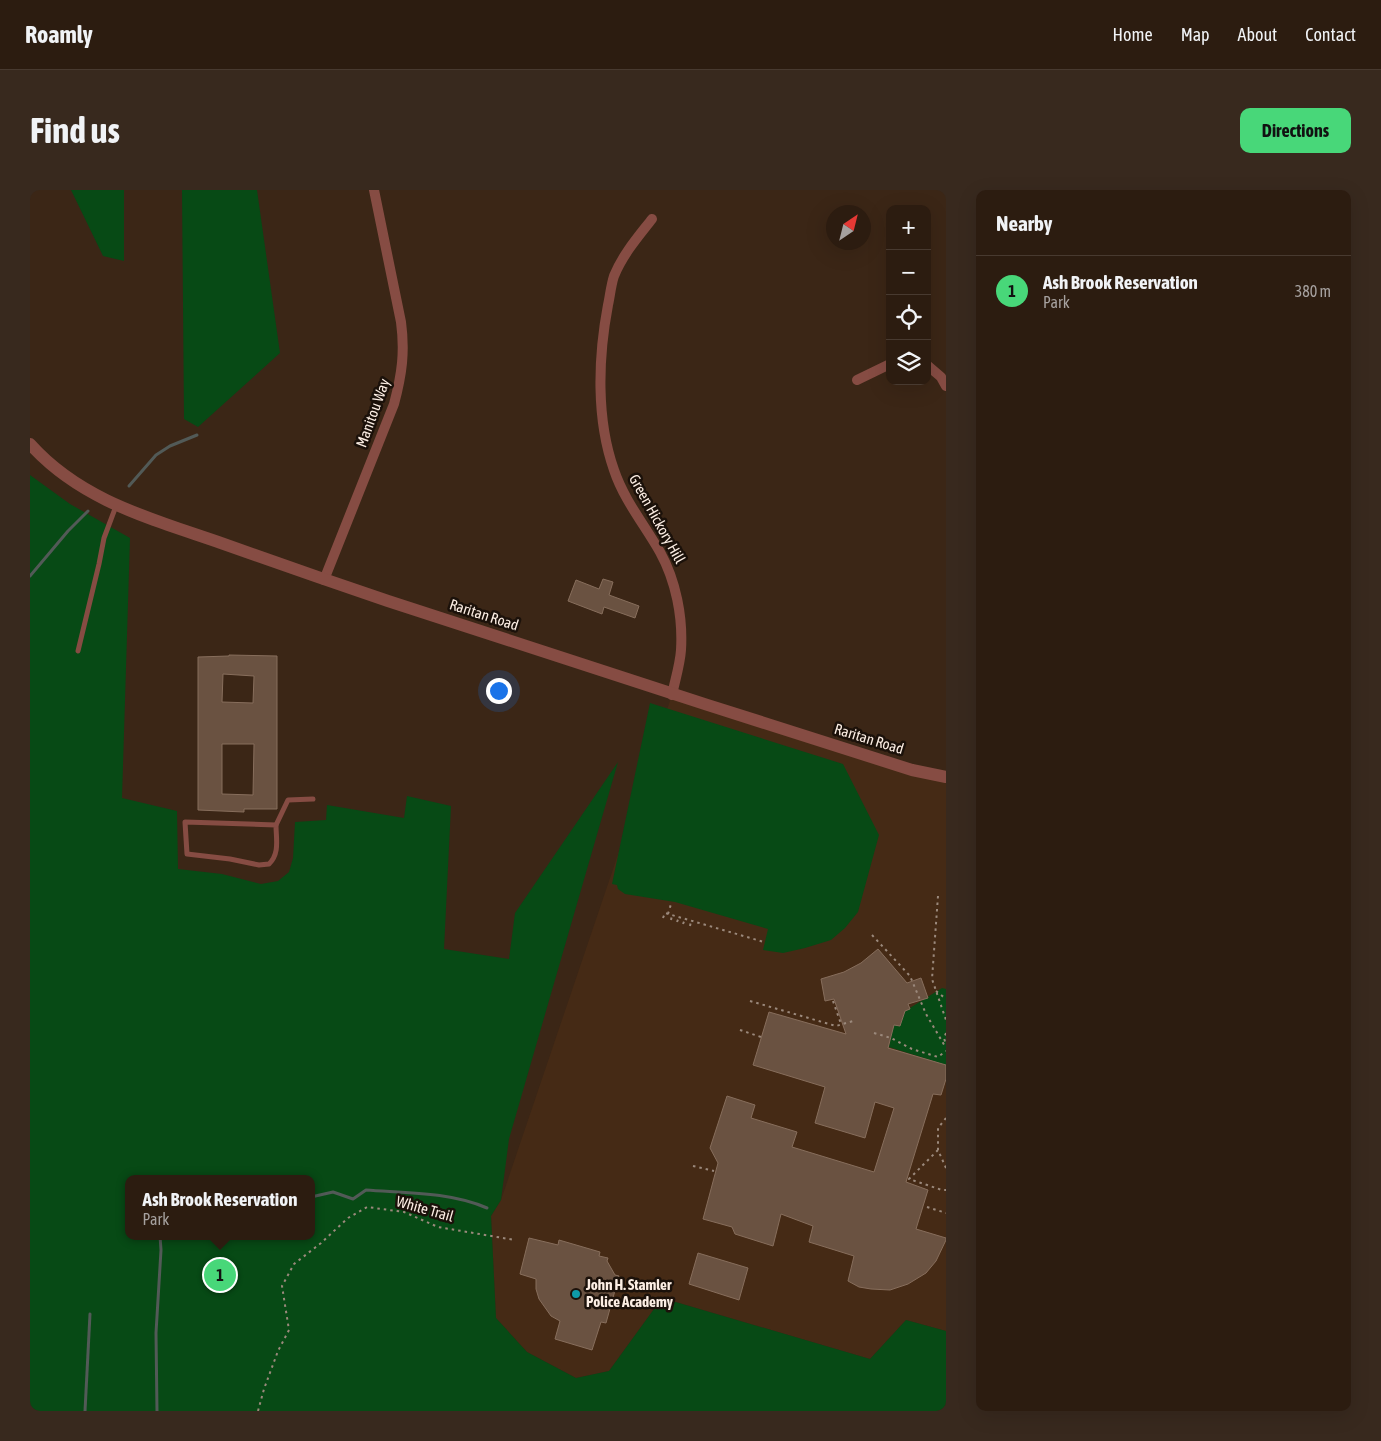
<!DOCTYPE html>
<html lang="en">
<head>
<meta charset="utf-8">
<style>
	:root { --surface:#2c1c10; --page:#38291e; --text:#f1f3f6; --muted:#a6a19f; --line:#483a30; --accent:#48d779 }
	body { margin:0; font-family:"Asap Condensed",sans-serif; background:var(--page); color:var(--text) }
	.controls { position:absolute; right:15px; top:15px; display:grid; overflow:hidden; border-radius:10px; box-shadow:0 5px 20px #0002 }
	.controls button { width:45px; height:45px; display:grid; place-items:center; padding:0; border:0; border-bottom:1px solid var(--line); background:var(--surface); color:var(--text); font:25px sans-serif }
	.compass { position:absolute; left:796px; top:15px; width:45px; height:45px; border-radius:50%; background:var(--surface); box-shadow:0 5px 20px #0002; rotate:35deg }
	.you { position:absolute; left:468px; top:500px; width:18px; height:18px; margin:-12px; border:4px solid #fff; border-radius:50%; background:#1a73e8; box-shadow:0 0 0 8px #1a73e833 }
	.badge { display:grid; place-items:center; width:32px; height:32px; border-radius:50%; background:var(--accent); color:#111; font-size:16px; font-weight:700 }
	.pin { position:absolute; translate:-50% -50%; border:2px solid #fff; box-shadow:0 1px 5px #0006 }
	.popup { position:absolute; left:95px; top:985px; width:190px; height:65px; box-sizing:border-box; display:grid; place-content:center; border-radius:10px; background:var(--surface); filter:drop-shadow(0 1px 4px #0005); font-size:16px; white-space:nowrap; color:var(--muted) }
	.popup b { font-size:19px; color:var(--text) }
	.popup::after { content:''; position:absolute; left:50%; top:100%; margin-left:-10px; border:10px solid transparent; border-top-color:var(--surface) }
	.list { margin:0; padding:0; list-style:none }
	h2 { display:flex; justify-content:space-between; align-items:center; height:65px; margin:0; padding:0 20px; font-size:21px }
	h2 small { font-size:16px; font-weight:400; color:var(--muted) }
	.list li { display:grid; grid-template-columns:32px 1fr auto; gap:15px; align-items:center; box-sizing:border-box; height:70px; padding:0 20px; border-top:1px solid var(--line) }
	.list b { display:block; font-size:19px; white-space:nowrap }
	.list p { margin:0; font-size:16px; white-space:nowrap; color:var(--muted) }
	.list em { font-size:16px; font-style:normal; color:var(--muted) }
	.icon { flex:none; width:28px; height:28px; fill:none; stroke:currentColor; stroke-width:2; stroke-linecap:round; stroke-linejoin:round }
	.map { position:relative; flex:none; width:916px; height:1221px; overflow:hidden; border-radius:10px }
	header { display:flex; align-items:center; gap:30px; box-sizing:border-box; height:70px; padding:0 25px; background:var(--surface); border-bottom:1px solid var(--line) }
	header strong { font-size:24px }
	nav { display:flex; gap:28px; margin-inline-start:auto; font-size:18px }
	.intro { display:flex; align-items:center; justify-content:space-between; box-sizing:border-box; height:120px; padding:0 30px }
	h1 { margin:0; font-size:35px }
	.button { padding:12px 22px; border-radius:10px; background:var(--accent); color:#111; font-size:18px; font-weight:700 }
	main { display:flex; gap:30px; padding:0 30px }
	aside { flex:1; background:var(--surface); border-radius:10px; box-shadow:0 5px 20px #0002 }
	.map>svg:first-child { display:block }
</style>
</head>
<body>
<header>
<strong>Roamly</strong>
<nav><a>Home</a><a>Map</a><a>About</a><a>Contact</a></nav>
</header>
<div class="intro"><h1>Find us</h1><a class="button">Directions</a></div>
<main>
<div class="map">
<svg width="916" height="1221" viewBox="0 0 916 1221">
	<rect width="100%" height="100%" fill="#3b2616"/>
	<polygon fill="#452a15" points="642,505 916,589 916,1141 876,1130 840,1169 632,1108 579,1181 546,1188 497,1162 466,1128 461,1026 471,1010"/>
	<g fill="#074a15" fill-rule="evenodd">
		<polygon points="41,0 94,0 94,71 73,66"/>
		<polygon points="152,0 227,0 250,163 168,237 154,229"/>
		<path d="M0 285 40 314 100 348 92 608 147 621 148 679 192 684 231 694 248 691 259 682 263 668 265 632 296 630 297 615 374 628 377 606 421 616 414 759 479 769 485 723 588 572 479 949 471 1010 461 1026 466 1128 497 1162 546 1188 579 1181 632 1108 840 1169 876 1130 916 1141V1221H0ZM99 989H281V1046H99Z"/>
		<polygon points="620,513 813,574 849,645 828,722 815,738 801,750 775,758 753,763 733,760 738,739 645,712 595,704 588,699 587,695 582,694"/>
		<polygon points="912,798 916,799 916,875 859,857 860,851 849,830 870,836 875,821"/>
	</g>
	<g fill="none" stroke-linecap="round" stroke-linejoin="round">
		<g stroke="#525a57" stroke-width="3">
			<polyline points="99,296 126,265 140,256 167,245"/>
			<polyline points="0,386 38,341 58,321"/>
			<path d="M281 1007 303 1002 323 1009 336 1000C376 1003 420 1002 457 1018"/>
			<polyline points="55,1221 60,1124"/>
			<polyline points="127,1221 126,1143 131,1060 130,1046"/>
		</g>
	</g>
	<g fill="#6a5241" stroke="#876e5c" fill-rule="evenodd">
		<polygon points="573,389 583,392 579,405 609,416 605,428 574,417 572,424 538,411 546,390 569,399"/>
		<path d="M199 465 247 466V619H214V622L168 620V467L199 466ZM193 484 224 486 223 513 192 512ZM192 554H224L223 605 192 604Z"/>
		<polygon points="848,759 877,793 891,788 898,808 878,814 880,819 875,821 870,836 864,835 858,858 916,875 916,889 911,905 903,904 876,992 898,1000 886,1039 916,1048 916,1050 906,1071 896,1083 878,1094 860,1100 841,1099 829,1097 818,1091 824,1066 779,1052 783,1036 751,1024 743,1056 705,1044 702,1037 673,1029 688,973 680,958 697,906 725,915 721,928 767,942 762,957 844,982 864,918 845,912 835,948 785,933 795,897 723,875 739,822 816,844 804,809 795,811 791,789 814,782 831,773"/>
		<polygon points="499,1048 528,1055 529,1050 570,1062 569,1066 578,1068 577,1071 585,1085 589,1086 576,1133 571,1132 562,1160 525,1149 530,1131 521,1126 509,1109 506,1099 506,1089 490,1084"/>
		<polygon points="668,1063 718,1078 709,1110 659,1094"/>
	</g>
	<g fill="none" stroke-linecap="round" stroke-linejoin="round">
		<g stroke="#9b897c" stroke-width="2" stroke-dasharray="2.5 4" stroke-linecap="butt">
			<polyline points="908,706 902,789 916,830"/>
			<polyline points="638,724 641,714"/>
			<polyline points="633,728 635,723 734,752"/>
			<polyline points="641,730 642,725"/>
			<polyline points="647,732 649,727"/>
			<polyline points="653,734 655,729"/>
			<polyline points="660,736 661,731"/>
			<polyline points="842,745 880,786 896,824 916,858"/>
			<polyline points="906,801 916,809"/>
			<polyline points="720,811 806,836 823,831"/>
			<polyline points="803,811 811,834"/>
			<polyline points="710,840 731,847"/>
			<polyline points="844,843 861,848 882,859 908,867 916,861"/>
			<polyline points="916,843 914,848 916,855"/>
			<polyline points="916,928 908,938 908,960 916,978"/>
			<polyline points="908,960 879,989 912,1000 916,1000"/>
			<polyline points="663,976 684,981"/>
			<polyline points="897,1017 916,1023"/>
			<polyline points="228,1221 234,1199 248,1161 259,1140 252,1096 264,1074 291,1053 318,1028 337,1017 374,1022 408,1037 485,1050"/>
		</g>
		<g stroke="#864c43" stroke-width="5">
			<polyline points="48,461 69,374 74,348 86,316"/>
			<path d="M155 632 246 635C246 649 250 663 239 674L229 675 200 669 157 664Z"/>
			<polyline points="246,635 258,610 283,609"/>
		</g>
		<g stroke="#864c43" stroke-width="10">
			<path d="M622 29C608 47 593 64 584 86 581 95 580 106 578 115 568 168 566 229 584 280 594 310 614 334 630 362 646 391 653 427 651 460 650 475 645 490 642 505"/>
			<polyline points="897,175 911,187 916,196"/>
			<polyline points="827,190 860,174"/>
			<path d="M294 390 364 214C372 184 375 162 371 132L344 0"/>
		</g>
		<path stroke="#864c43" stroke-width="12" d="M0 254C51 311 122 329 191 353 247 373 302 392 358 411 532 468 707 525 882 580L916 587"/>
	</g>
	<circle fill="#0f9aa8" stroke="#1b110a" stroke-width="2" cx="546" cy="1104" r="5"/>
	<g text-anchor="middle" stroke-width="5" stroke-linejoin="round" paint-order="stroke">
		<g font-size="15" fill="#fceee4" stroke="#1b110a">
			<text transform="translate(343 223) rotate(-70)" y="5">Manitou Way</text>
			<text transform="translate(627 329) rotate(61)" y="5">Green Hickory Hill</text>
			<text transform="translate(454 425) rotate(18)" y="5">Raritan Road</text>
			<text transform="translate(839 549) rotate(17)" y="5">Raritan Road</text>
			<text transform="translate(395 1019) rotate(16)" y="5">White Trail</text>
		</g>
		<g font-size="15" font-weight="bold" fill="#fceee4" stroke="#1b110a" text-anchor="start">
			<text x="556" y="1100">John H. Stamler<tspan x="556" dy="17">Police Academy</tspan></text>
		</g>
	</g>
</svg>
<div class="controls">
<button>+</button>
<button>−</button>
<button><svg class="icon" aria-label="locate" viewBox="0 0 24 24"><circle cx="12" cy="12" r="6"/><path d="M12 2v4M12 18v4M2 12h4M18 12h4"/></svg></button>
<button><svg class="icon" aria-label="layers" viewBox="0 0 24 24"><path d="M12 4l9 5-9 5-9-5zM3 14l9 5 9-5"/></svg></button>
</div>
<svg class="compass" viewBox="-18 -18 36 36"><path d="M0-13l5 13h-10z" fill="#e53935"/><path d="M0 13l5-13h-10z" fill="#a6a19f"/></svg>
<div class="you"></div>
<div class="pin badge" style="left:190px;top:1085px">1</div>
<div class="popup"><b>Ash Brook Reservation</b>Park</div>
</div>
<aside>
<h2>Nearby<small></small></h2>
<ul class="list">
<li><span class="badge">1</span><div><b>Ash Brook Reservation</b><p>Park</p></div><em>380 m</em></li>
</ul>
</aside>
</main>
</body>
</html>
